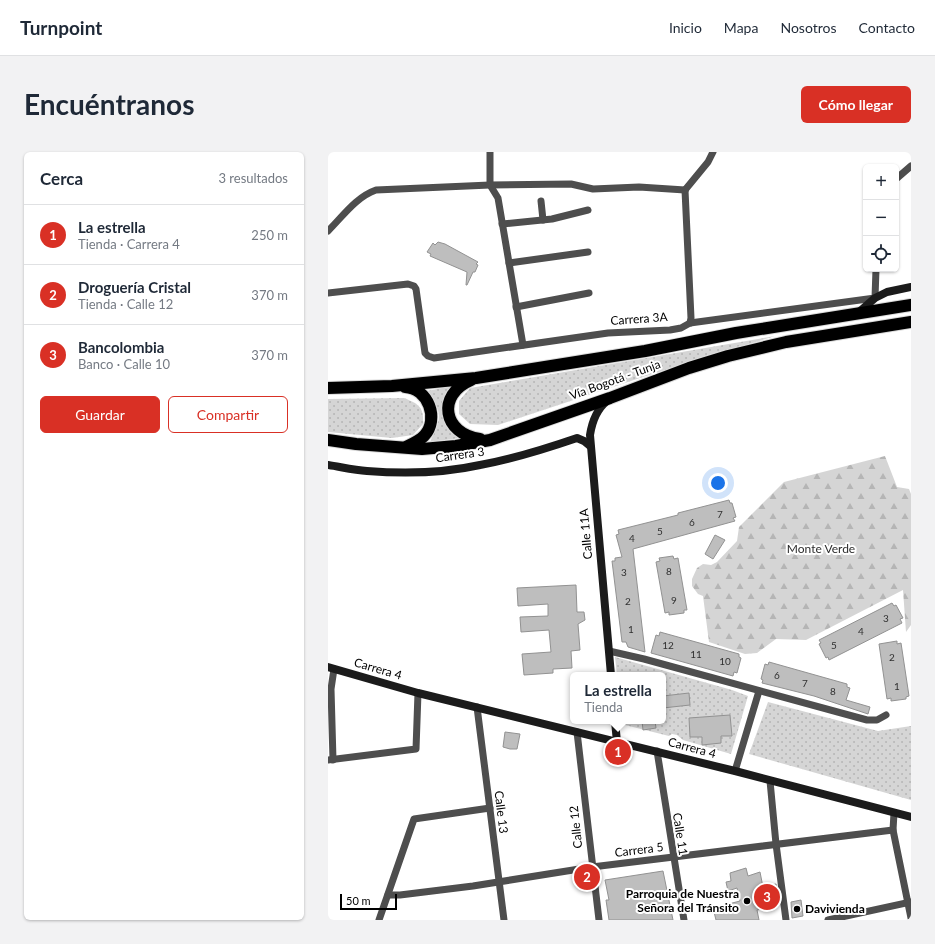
<!DOCTYPE html>
<html lang="es">
<head>
<meta charset="utf-8">
<style>
	:root { --surface:#fff; --page:#f2f2f3; --text:#1f2937; --muted:#747a83; --line:#e0e1e3; --accent:#d93025 }
	body { margin:0; font-family:Lato,sans-serif; background:var(--page); color:var(--text) }
	.controls { position:absolute; right:12px; top:12px; display:grid; overflow:hidden; border-radius:6px; box-shadow:0 1px 3px #0004 }
	.controls button { width:36px; height:36px; display:grid; place-items:center; padding:0; border:0; border-bottom:1px solid var(--line); background:var(--surface); color:var(--text); font:20px sans-serif }
	.scale { position:absolute; left:12px; bottom:10px; width:57px; box-sizing:border-box; padding-left:4px; border:2px solid #000; border-top:0; font-size:11px; line-height:14px; white-space:nowrap; color:#000; -webkit-text-stroke:3px #fff; paint-order:stroke }
	.you { position:absolute; left:390px; top:331px; width:14px; height:14px; margin:-10px; border:3px solid #fff; border-radius:50%; background:#1a73e8; box-shadow:0 0 0 6px #1a73e833 }
	.badge { display:grid; place-items:center; width:26px; height:26px; border-radius:50%; background:var(--accent); color:#fff; font-size:13px; font-weight:700 }
	.pin { position:absolute; translate:-50% -50%; border:2px solid #fff; box-shadow:0 1px 4px #0006 }
	.popup { position:absolute; left:242px; top:520px; width:96px; height:52px; box-sizing:border-box; display:grid; place-content:center; border-radius:6px; background:var(--surface); filter:drop-shadow(0 1px 3px #0005); font-size:13px; white-space:nowrap; color:var(--muted) }
	.popup b { font-size:15px; color:var(--text) }
	.popup::after { content:''; position:absolute; left:50%; top:100%; margin-left:-8px; border:8px solid transparent; border-top-color:var(--surface) }
	.list { margin:0; padding:0; list-style:none }
	h2 { display:flex; justify-content:space-between; align-items:center; height:52px; margin:0; padding:0 16px; font-size:17px }
	h2 small { font-size:13px; font-weight:400; color:var(--muted) }
	.list li { display:grid; grid-template-columns:26px 1fr auto; gap:12px; align-items:center; box-sizing:border-box; height:60px; padding:0 16px; border-top:1px solid var(--line) }
	.list b { display:block; font-size:15px; white-space:nowrap }
	.list p { margin:0; font-size:13px; white-space:nowrap; color:var(--muted) }
	.list em { font-size:13px; font-style:normal; color:var(--muted) }
	.actions { display:flex; gap:8px; padding:12px 16px }
	.actions a { flex:1; padding:9px 0; border:1px solid var(--accent); border-radius:6px; text-align:center; font-size:14px; color:var(--accent) }
	.actions .main { background:var(--accent); color:#fff }
	.icon { flex:none; width:22px; height:22px; fill:none; stroke:currentColor; stroke-width:2; stroke-linecap:round; stroke-linejoin:round }
	.map { position:relative; flex:none; width:583px; height:768px; overflow:hidden; border-radius:6px }
	header { display:flex; align-items:center; gap:24px; box-sizing:border-box; height:56px; padding:0 20px; background:var(--surface); border-bottom:1px solid var(--line) }
	header strong { font-size:19px }
	nav { display:flex; gap:22px; margin-inline-start:auto; font-size:14px }
	.intro { display:flex; align-items:center; justify-content:space-between; box-sizing:border-box; height:96px; padding:0 24px }
	h1 { margin:0; font-size:28px }
	.button { padding:10px 18px; border-radius:6px; background:var(--accent); color:#fff; font-size:14px; font-weight:700 }
	main { display:flex; gap:24px; padding:0 24px }
	aside { flex:1; background:var(--surface); border-radius:6px; box-shadow:0 1px 3px #0004 }
	.map>svg:first-child { display:block }
</style>
</head>
<body>
<header>
<strong>Turnpoint</strong>
<nav><a>Inicio</a><a>Mapa</a><a>Nosotros</a><a>Contacto</a></nav>
</header>
<div class="intro"><h1>Encuéntranos</h1><a class="button">Cómo llegar</a></div>
<main>
<aside>
<h2>Cerca<small>3 resultados</small></h2>
<ul class="list">
<li><span class="badge">1</span><div><b>La estrella</b><p>Tienda · Carrera 4</p></div><em>250 m</em></li>
<li><span class="badge">2</span><div><b>Droguería Cristal</b><p>Tienda · Calle 12</p></div><em>370 m</em></li>
<li><span class="badge">3</span><div><b>Bancolombia</b><p>Banco · Calle 10</p></div><em>370 m</em></li>
</ul>
<div class="actions"><a class="main">Guardar</a><a>Compartir</a></div>
</aside>
<div class="map">
<svg width="583" height="768" viewBox="0 0 583 768">
	<defs>
		<pattern id="grass-dots" width="8" height="8" patternUnits="userSpaceOnUse"><rect width="8" height="8" fill="#d5d5d5"/><path d="M2 2h.1M6 6h.1" fill="none" stroke="#b5b5b5" stroke-width="1.8" stroke-linecap="round"/></pattern>
		<pattern id="forest-firs" width="22" height="20" patternUnits="userSpaceOnUse"><rect width="22" height="20" fill="#d5d5d5"/><path d="M5 1l3.5 6h-7zM16 11l3.5 6h-7z" fill="#b5b5b5"/></pattern>
	</defs>
	<rect width="100%" height="100%" fill="#fff"/>
	<g fill="url(#grass-dots)">
		<polygon points="447,184 315,225 170,273 142,272 131,262 131,249 142,236"/>
		<path d="M124 234 117 242V263L121 277 132 286 102 290C114 263 115 264 99 239Z"/>
		<path d="M76 246C91 252 96 255 95 272L85 283 64 286 0 280V247Z"/>
		<polygon points="287,505 404,538 420,544 403,602 355,588 349,583 344,582 341,584 293,572 292,569 335,569 335,523 289,523"/>
		<polygon points="440,550 550,579 583,574 583,648 421,602"/>
	</g>
	<polygon fill="url(#forest-firs)" points="557,304 569,335 581,337 583,342 583,473 578,480 575,438 478,488 448,487 429,501 417,502 381,490 375,444 370,442 364,434 364,427 369,416 375,412 383,413 389,410 409,389 411,375 456,330"/>
	<g fill="#bebebe" stroke="#929292">
		<polygon points="110,90 117,92 150,110 148,112 150,113 147,120 145,120 139,133 138,133 139,120 102,104 103,102 99,100 105,91 107,93"/>
		<polygon points="401,348 402,351 404,351 408,365 405,366 407,369 305,397 317,500 300,495 298,490 294,490 284,409 287,409 287,406 294,405 288,383 291,382 290,378 350,363 350,361"/>
		<polygon points="387,383 397,388 385,407 377,402"/>
		<polygon points="345,404 346,407 350,406 359,458 356,458 356,461 341,463 341,460 337,461 328,410 332,409 331,406"/>
		<polygon points="248,433 249,460 256,460 257,468 250,472 252,498 243,499 244,516 225,517 225,521 196,523 194,502 223,500 221,478 193,480 192,465 220,464 220,452 190,454 189,436"/>
		<polygon points="564,451 566,454 568,453 575,466 572,467 574,471 501,508 500,505 498,506 491,492 493,491 491,488"/>
		<polygon points="332,480 411,502 411,505 413,506 409,521 406,520 405,524 323,501 328,483 331,484"/>
		<polygon points="569,489 569,492 573,491 581,544 578,545 578,547 563,549 563,546 559,547 551,492"/>
		<polygon points="441,510 519,532 519,535 522,536 518,548 542,555 540,562 486,544 434,531 435,528 433,527 437,512 440,513"/>
		<polygon points="361,541 362,553 335,556 335,544"/>
		<polygon points="402,563 404,584 393,584 393,591 374,593 374,585 362,585 361,566"/>
		<polygon points="314,569 327,569 328,576 315,578"/>
		<polygon points="177,580 192,582 189,597 182,597 175,595"/>
		<polygon points="418,716 420,724 432,720 435,735 448,732 450,754 429,758 431,768 388,768 385,756 412,749 409,736 400,739 398,730 403,729 402,721"/>
		<polygon points="335,719 345,768 281,768 278,748 281,748 277,728"/>
		<polygon points="473,748 475,764 464,766 463,750"/>
	</g>
	<g fill="none" stroke-linecap="round" stroke-linejoin="round">
		<defs>
			<g id="highway">
				<path d="M143 228C108 243 115 282 152 287"/>
				<path d="M77 235C100 236 112 267 96 284 91 289 84 292 78 295"/>
				<polyline points="0,236 64,234 148,226 317,199 408,181 583,153"/>
				<polyline points="0,288 28,292 94,297 128,294 162,288 282,246 361,216 400,204 458,190 583,170"/>
			</g>
		</defs>
		<use href="#highway" stroke="#dbdbdb" stroke-width="14"/>
		<g stroke="#4e4e4e" stroke-width="7">
			<polyline points="162,0 162,33 170,46 195,193"/>
			<polyline points="568,27 583,14"/>
			<polyline points="357,38 363,166 362,171"/>
			<polyline points="357,38 380,10 385,0"/>
			<polyline points="213,49 215,68"/>
			<polyline points="174,72 224,67 260,58"/>
			<path d="M0 79C15 64 28 45 48 38L162 33 243 32 265 37 311 35 357 38"/>
			<polyline points="181,111 260,100"/>
			<polyline points="0,141 80,132 86,134 88,137 97,201 100,204 106,206 280,181 342,178 353,176 362,171 547,146 548,117"/>
			<polyline points="188,155 261,141"/>
			<polyline points="281,499 316,507 539,568 549,568 558,563"/>
			<polyline points="149,555 176,768"/>
			<polyline points="249,580 271,768"/>
			<polyline points="329,599 356,768"/>
			<polyline points="0,608 88,597 90,541"/>
			<polyline points="5,608 3,537 6,517"/>
			<polyline points="407,619 431,539"/>
			<polyline points="442,629 448,692 458,768"/>
			<polyline points="566,661 565,678 583,766"/>
			<polyline points="60,743 72,743 145,734 264,715 565,678"/>
			<polyline points="51,768 86,667 162,656"/>
			<polyline points="500,768 583,750"/>
		</g>
		<g stroke="#1b1b1b" stroke-width="8">
			<polyline points="530,161 547,146 559,140 583,135"/>
			<path d="M279 249C268 258 264 270 262 283L283 523"/>
			<path d="M0 313C13 315 26 318 39 319 76 322 116 321 152 313 185 307 217 297 249 286L256 289 262 294"/>
			<polyline points="0,515 90,541 407,619 583,665"/>
			<polyline points="287,569 289,590"/>
		</g>
		<use href="#highway" stroke="#000" stroke-width="12"/>
	</g>
	<g fill="#000" stroke="#fff" stroke-width="1.5">
		<circle cx="419" cy="749" r="4"/>
		<circle cx="469" cy="757" r="4"/>
	</g>
	<g text-anchor="middle" stroke-width="4" stroke-linejoin="round" paint-order="stroke">
		<g font-size="10" fill="#303030">
			<text x="392" y="366">7</text>
			<text x="364" y="374">6</text>
			<text x="332" y="383">5</text>
			<text x="304" y="390">4</text>
			<text x="341" y="423">8</text>
			<text x="296" y="424">3</text>
			<text x="346" y="452">9</text>
			<text x="300" y="453">2</text>
			<text x="558" y="470">3</text>
			<text x="303" y="481">1</text>
			<text x="533" y="483">4</text>
			<text x="340" y="497">12</text>
			<text x="506" y="497">5</text>
			<text x="368" y="506">11</text>
			<text x="564" y="509">2</text>
			<text x="397" y="513">10</text>
			<text x="449" y="527">6</text>
			<text x="477" y="535">7</text>
			<text x="569" y="538">1</text>
			<text x="505" y="543">8</text>
		</g>
		<g font-size="12" fill="#000" stroke="#fff">
			<text transform="translate(311 167) rotate(-4)" y="4">Carrera 3A</text>
			<text transform="translate(287 228) rotate(-20)" y="4">Vía Bogotá - Tunja</text>
			<text transform="translate(132 303) rotate(-8)" y="4">Carrera 3</text>
			<text transform="translate(258 382) rotate(-95)" y="4">Calle 11A</text>
			<text transform="translate(50 517) rotate(16)" y="4">Carrera 4</text>
			<text transform="translate(364 596) rotate(15)" y="4">Carrera 4</text>
			<text transform="translate(173 660) rotate(83)" y="4">Calle 13</text>
			<text transform="translate(248 675) rotate(-96)" y="4">Calle 12</text>
			<text transform="translate(352 682) rotate(81)" y="4">Calle 11</text>
			<text transform="translate(311 698) rotate(-7)" y="4">Carrera 5</text>
		</g>
		<g font-size="12" fill="#2c2c2c" stroke="#fff">
			<text x="493" y="401">Monte Verde</text>
		</g>
		<g font-size="12" font-weight="bold" fill="#000" stroke="#fff" text-anchor="end">
			<text x="411" y="746">Parroquia de Nuestra<tspan x="411" dy="14">Señora del Tránsito</tspan></text>
			<text x="477" y="761" text-anchor="start">Davivienda</text>
		</g>
	</g>
</svg>
<div class="controls">
<button>+</button>
<button>−</button>
<button><svg class="icon" aria-label="locate" viewBox="0 0 24 24"><circle cx="12" cy="12" r="6"/><path d="M12 2v4M12 18v4M2 12h4M18 12h4"/></svg></button>
</div>
<div class="scale">50 m</div>
<div class="you"></div>
<div class="pin badge" style="left:290px;top:600px">1</div>
<div class="popup"><b>La estrella</b>Tienda</div>
<div class="pin badge" style="left:259px;top:725px">2</div>
<div class="pin badge" style="left:439px;top:745px">3</div>
</div>
</main>
</body>
</html>
